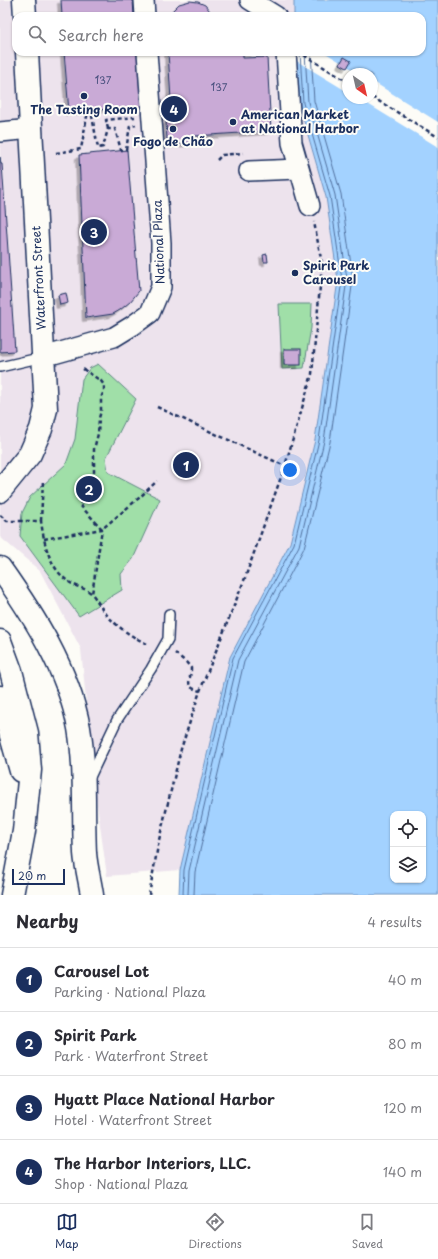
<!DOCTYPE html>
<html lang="en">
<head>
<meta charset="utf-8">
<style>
	:root { --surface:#fff; --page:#f2f2f3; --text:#2b2b33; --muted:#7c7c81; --line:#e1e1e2; --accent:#1b2f5e }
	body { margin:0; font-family:"Playpen Sans",sans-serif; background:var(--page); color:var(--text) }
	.controls { position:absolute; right:12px; bottom:12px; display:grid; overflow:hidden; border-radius:8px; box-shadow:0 1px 3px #0004 }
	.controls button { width:36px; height:36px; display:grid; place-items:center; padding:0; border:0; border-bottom:1px solid var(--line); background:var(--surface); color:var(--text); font:20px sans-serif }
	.compass { position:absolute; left:342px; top:68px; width:36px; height:36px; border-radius:50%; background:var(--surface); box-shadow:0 1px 3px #0004; rotate:146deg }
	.scale { position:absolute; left:12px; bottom:10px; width:53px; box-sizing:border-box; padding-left:4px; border:2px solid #1b2f5e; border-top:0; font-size:11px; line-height:14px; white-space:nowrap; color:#1b2f5e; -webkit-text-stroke:3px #fdfcf7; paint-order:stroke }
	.you { position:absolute; left:290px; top:470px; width:14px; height:14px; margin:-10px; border:3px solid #fff; border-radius:50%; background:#1a73e8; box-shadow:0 0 0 6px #1a73e833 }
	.badge { display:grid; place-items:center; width:26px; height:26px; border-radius:50%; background:var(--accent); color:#fff; font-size:13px; font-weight:700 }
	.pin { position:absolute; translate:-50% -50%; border:2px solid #fff; box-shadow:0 1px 4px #0006 }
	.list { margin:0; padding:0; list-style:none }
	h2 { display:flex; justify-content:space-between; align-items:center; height:52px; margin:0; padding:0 16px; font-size:17px }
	h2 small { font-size:13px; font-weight:400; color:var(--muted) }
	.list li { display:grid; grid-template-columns:26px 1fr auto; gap:12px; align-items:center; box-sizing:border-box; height:64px; padding:0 16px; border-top:1px solid var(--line) }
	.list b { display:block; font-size:15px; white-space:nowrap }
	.list p { margin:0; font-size:13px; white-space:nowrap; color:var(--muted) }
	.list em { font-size:13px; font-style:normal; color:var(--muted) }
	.icon { flex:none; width:22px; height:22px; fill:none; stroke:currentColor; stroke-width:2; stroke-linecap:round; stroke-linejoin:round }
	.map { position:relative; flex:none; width:438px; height:895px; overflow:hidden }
	.search { position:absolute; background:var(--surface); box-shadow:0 1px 3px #0004; left:12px; right:12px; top:12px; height:44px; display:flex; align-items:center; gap:10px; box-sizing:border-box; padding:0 14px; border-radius:12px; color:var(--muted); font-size:15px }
	.sheet { height:308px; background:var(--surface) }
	nav { display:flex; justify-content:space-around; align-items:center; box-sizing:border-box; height:56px; border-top:1px solid var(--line); background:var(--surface); font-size:11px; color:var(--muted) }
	nav a { display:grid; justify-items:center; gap:2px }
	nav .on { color:var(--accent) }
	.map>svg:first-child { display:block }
</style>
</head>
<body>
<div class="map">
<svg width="438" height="895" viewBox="0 0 438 895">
	<defs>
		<filter id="shadow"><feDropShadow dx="-3.5" dy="3.5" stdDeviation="0" flood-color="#0004"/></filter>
	</defs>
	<rect width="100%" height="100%" fill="#fdfcf7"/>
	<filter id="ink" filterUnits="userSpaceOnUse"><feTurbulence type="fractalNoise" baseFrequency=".025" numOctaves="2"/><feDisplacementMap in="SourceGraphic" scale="8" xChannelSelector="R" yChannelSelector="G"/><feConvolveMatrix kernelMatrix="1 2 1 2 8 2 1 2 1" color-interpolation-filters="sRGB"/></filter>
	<g filter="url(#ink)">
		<polygon fill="#ede3ed" points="0,0 294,0 294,16 16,16 16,52 296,52 299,104 326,197 338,280 315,440 290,543 230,657 180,870 107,876 94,782 81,649 40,571 0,537"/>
		<g fill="#a0dfa8" stroke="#5e8783">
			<polygon points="279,304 312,304 311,328 304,368 282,369"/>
			<polygon points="98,364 136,399 106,458 108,472 160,499 133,559 121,574 122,590 79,616 20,536 22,513 30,497 66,464 75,439 82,379 90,368"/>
		</g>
		<path fill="#a3d2ff" stroke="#6d91bf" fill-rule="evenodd" d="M294 0H438V895H179L180 870 230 657 290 543 315 440 338 280 326 197 299 104 296 52H422V16H294ZM348 74H372V98H348ZM393 814H423V880H393Z"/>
		<g fill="#fdfcf7">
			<polygon points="295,52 324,52 360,74 348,74 348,92 295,60"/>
			<polygon points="372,81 438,122 438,147 358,98 372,98"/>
		</g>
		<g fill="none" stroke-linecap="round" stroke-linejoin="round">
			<g stroke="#51709e" stroke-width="1">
				<polyline points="183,895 184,870 233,658 294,544 319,440 342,280 330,196 303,103 300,52"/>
				<polyline points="188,895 189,871 238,660 299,546 324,441 347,279 335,195 308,102 305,52"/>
				<polyline points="194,895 195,872 244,662 304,548 330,442 353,279 341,194 314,101 311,52"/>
			</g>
		</g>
		<g fill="#c9aad6" stroke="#1b2f5e" filter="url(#shadow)">
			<polygon points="61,0 133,0 134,16 62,16"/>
			<polygon points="190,1 198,2 205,5 214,16 169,16 170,13 179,4"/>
			<polygon points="64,52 137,52 141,107 69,112"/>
			<polygon points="168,52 254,52 243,53 243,58 267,57 271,131 195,136 195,138 190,139 190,143 172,144 172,140 167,139 166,121 169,121 170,116 172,116"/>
			<polygon points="344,57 351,61 347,68 340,64"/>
			<polygon points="127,150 139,291 130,302 120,310 113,314 86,318 79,155"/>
			<polygon points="0,157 1,164 2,164 15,351 0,352"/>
			<polygon points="267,254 268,262 264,262 263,255"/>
			<polygon points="66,293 68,303 60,305 58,295"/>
			<rect x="284" y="349" width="17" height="16"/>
		</g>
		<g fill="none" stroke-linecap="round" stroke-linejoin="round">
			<defs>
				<g id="lane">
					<polyline points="0,367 43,357"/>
					<polyline points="90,777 117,720 151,669 168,639 169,614"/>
				</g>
				<g id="street">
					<polyline points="144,0 145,16"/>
					<polyline points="250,0 276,16"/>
					<polyline points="286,52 292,143 310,206"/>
					<polyline points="0,132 32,129"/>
					<polyline points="249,171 299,169"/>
					<polyline points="43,357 114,337 132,326 150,313 161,287 161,243 147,52"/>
				</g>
				<g id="secondary">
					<polyline points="24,0 25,16"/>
					<polyline points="0,491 30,454 41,429 46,409 27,52"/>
					<path d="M0 568C34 616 68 669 79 728 86 769 83 811 85 853 86 867 90 881 92 895"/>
					<polyline points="0,641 11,671 27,733 30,770 24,831 12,895"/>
					<polyline points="0,697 21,771"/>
				</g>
			</defs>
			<use href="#lane" stroke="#1b2f5e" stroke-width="12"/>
			<use href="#street" stroke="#1b2f5e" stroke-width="22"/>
			<use href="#secondary" stroke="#1b2f5e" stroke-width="25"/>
			<g stroke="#1b2f5e" stroke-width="2.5" stroke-dasharray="4 3" stroke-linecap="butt">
				<polyline points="304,55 348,82"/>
				<polyline points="372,97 438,137"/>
				<polyline points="108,129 106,120 135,117"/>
				<polyline points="56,153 81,149 87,116 92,116 98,148 103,147 108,129 115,129 121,150 126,150 130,126 136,125"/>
				<polyline points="217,160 222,155 243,153"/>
				<polyline points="83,369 101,381 104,385 104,391 101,398 101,411 99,418 98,434 94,449 94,479 92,487 89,494 79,504 102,529 139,498 157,481"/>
				<polyline points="157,407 285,466"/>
				<path d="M0 515 7 521H41C44 543 49 568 69 582 76 587 85 588 91 593 96 598 102 610 107 615 119 629 133 637 149 645"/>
				<polyline points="41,521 43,480"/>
				<polyline points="44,539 102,529 92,594"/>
				<path d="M175 653 186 662 191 668C191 682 183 686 200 691"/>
				<polyline points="149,895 159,840 181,749 200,691 245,578 285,466 312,374 322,264 314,222"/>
			</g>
			<use href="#lane" stroke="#fdfcf7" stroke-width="9"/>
			<use href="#street" stroke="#fdfcf7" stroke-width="19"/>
			<use href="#secondary" stroke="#fdfcf7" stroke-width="22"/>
		</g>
	</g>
	<g fill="#1b2f5e" stroke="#fdfcf7" stroke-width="1.5">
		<circle cx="84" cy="96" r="4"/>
		<circle cx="233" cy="122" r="4"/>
		<circle cx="173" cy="129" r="4"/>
		<circle cx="295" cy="273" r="4"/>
	</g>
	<g text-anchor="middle" stroke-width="4" stroke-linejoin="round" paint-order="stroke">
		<g font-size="10" fill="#464e7c">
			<text x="103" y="84">137</text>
			<text x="219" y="91">137</text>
		</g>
		<g font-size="12" font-weight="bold" fill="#1b2f5e" stroke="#fdfcf7">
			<text x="84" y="114">The Tasting Room</text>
			<text x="241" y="119" text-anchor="start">American Market<tspan x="241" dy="14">at National Harbor</tspan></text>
			<text x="173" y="146">Fogo de Chão</text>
			<text x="303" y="270" text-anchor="start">Spirit Park<tspan x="303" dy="14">Carousel</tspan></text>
		</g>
		<g font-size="12" fill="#1b2f5e" stroke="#fdfcf7">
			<text transform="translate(159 242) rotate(-92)" y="4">National Plaza</text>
			<text transform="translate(39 278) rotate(-93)" y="4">Waterfront Street</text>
		</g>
	</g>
</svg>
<div class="controls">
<button><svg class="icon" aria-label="locate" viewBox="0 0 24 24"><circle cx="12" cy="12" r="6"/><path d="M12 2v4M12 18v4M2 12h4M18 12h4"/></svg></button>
<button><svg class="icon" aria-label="layers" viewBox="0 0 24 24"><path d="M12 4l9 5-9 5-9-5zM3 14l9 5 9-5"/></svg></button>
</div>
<svg class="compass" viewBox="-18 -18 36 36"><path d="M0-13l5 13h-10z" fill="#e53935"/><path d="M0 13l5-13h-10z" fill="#7c7c81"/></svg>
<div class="scale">20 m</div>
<div class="you"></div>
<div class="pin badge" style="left:186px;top:465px">1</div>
<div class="pin badge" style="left:89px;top:489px">2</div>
<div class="pin badge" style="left:94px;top:232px">3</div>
<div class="pin badge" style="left:174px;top:109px">4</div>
<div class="search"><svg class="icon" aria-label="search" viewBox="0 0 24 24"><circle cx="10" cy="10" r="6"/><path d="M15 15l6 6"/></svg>Search here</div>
</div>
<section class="sheet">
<h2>Nearby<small>4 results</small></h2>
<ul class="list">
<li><span class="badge">1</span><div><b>Carousel Lot</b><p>Parking · National Plaza</p></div><em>40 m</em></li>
<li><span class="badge">2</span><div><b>Spirit Park</b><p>Park · Waterfront Street</p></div><em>80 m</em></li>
<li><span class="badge">3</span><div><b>Hyatt Place National Harbor</b><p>Hotel · Waterfront Street</p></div><em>120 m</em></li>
<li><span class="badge">4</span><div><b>The Harbor Interiors, LLC.</b><p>Shop · National Plaza</p></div><em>140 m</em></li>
</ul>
</section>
<nav>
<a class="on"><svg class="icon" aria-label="map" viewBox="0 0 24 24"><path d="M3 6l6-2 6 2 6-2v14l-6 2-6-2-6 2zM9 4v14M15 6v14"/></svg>Map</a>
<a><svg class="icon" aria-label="directions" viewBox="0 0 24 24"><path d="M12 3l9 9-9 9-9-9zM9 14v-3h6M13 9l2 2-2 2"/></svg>Directions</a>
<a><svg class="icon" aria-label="saved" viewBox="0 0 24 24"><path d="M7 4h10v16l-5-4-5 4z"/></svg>Saved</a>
</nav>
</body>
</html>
